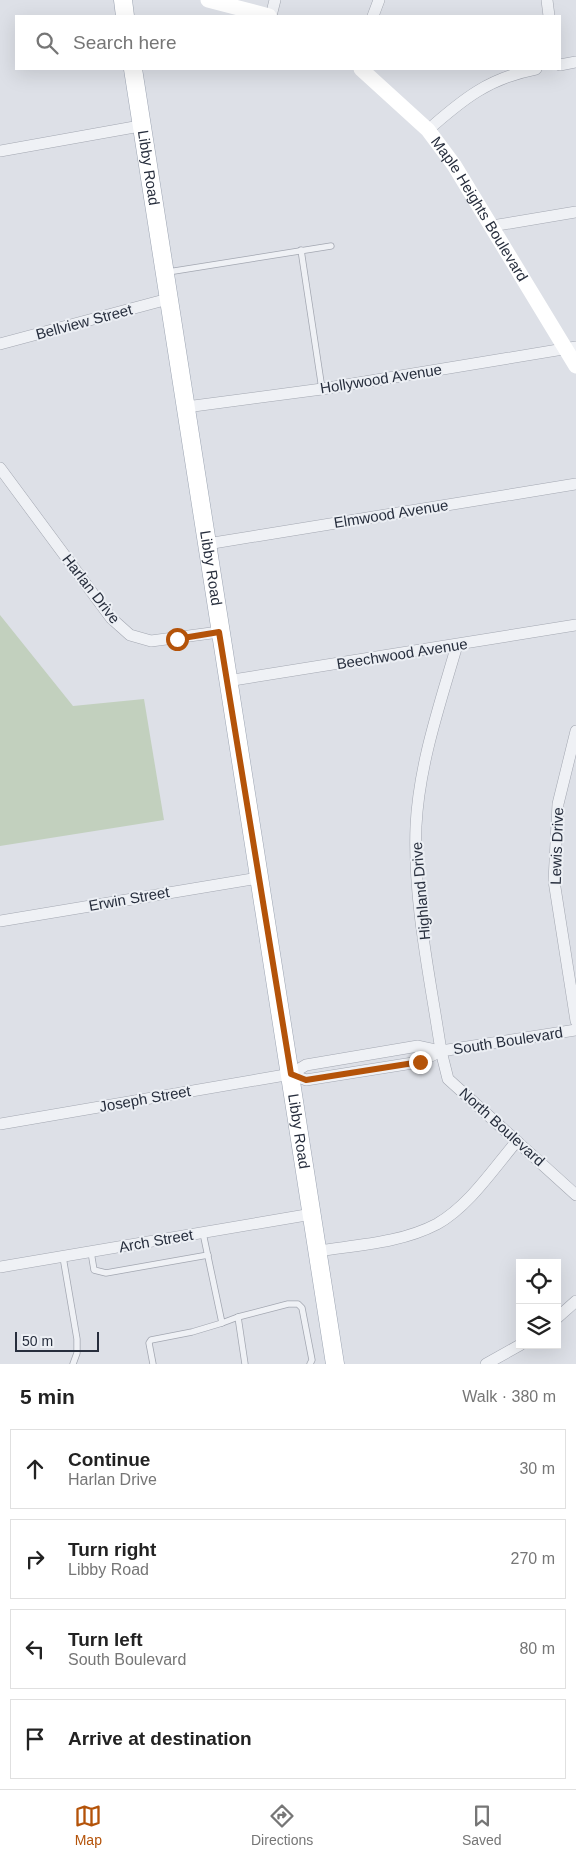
<!DOCTYPE html>
<html lang="en">
<head>
<meta charset="utf-8">
<style>
	:root { --surface:#fff; --page:#f6f6f6; --text:#222; --muted:#767676; --line:#e0e0e0; --accent:#b45309 }
	body { margin:0; font-family:Helvetica,sans-serif; background:var(--page); color:var(--text) }
	.controls { position:absolute; right:15px; bottom:15px; display:grid; overflow:hidden; border-radius:0px; box-shadow:0 5px 20px #0002 }
	.controls button { width:45px; height:45px; display:grid; place-items:center; padding:0; border:0; border-bottom:1px solid var(--line); background:var(--surface); color:var(--text); font:25px sans-serif }
	.scale { position:absolute; left:15px; bottom:12px; width:84px; box-sizing:border-box; padding-left:5px; border:2px solid #272e3d; border-top:0; font-size:14px; line-height:18px; white-space:nowrap; color:#272e3d; -webkit-text-stroke:4px #eceff4; paint-order:stroke }
	.stop { position:absolute; width:15px; height:15px; margin:-11px; border:4px solid #b45309; border-radius:50%; background:#fff }
	.stop.end { background:#b45309; border-color:#fff; box-shadow:0 1px 5px #0008 }
	.list { margin:0; padding:0; list-style:none }
	h2 { display:flex; justify-content:space-between; align-items:center; height:65px; margin:0; padding:0 20px; font-size:21px }
	h2 small { font-size:16px; font-weight:400; color:var(--muted) }
	.list li { display:grid; grid-template-columns:32px 1fr auto; gap:15px; align-items:center; box-sizing:border-box; height:80px; margin:0 10px 10px; padding:0 10px; border:1px solid var(--line); border-radius:0px }
	.list b { display:block; font-size:19px; white-space:nowrap }
	.list p { margin:0; font-size:16px; white-space:nowrap; color:var(--muted) }
	.list em { font-size:16px; font-style:normal; color:var(--muted) }
	.icon { flex:none; width:28px; height:28px; fill:none; stroke:currentColor; stroke-width:2; stroke-linecap:round; stroke-linejoin:round }
	.map { position:relative; flex:none; width:576px; height:1364px; overflow:hidden }
	.search { position:absolute; background:var(--surface); box-shadow:0 5px 20px #0002; left:15px; right:15px; top:15px; height:55px; display:flex; align-items:center; gap:12px; box-sizing:border-box; padding:0 18px; border-radius:0px; color:var(--muted); font-size:19px }
	.sheet { height:425px; background:var(--surface) }
	nav { display:flex; justify-content:space-around; align-items:center; box-sizing:border-box; height:70px; border-top:1px solid var(--line); background:var(--surface); font-size:14px; color:var(--muted) }
	nav a { display:grid; justify-items:center; gap:2px }
	nav .on { color:var(--accent) }
	.map>svg:first-child { display:block }
</style>
</head>
<body>
<div class="map">
<svg width="576" height="1364" viewBox="0 0 576 1364">
	<rect width="100%" height="100%" fill="#dde0e7"/>
	<polygon fill="#c2d0be" points="0,615 73,706 144,699 164,820 0,846"/>
	<g fill="none" stroke-linecap="round" stroke-linejoin="round">
		<defs>
			<g id="lane">
				<polyline points="301,250 322,389"/>
				<polyline points="168,272 331,246"/>
				<polyline points="203,1233 222,1323 238,1317 245,1364"/>
				<polyline points="91,1252 94,1270 106,1273 208,1255"/>
				<polyline points="63,1257 77,1339 77,1353 73,1364"/>
				<polyline points="238,1317 288,1304 298,1304 302,1308 312,1360 310,1364"/>
				<polyline points="153,1364 149,1343 151,1340 192,1332 222,1323"/>
			</g>
			<g id="street">
				<polyline points="547,0 549,16"/>
				<polyline points="271,16 275,0"/>
				<polyline points="373,16 379,0"/>
				<polyline points="560,65 576,62"/>
				<path d="M428 130C463 99 489 78 536 69"/>
				<polyline points="0,151 140,126"/>
				<polyline points="492,226 576,212"/>
				<polyline points="0,344 168,299"/>
				<polyline points="186,407 322,389 576,347"/>
				<polyline points="0,468 111,618 130,635 151,641 219,632"/>
				<polyline points="207,544 576,484"/>
				<path d="M457 645C440 704 419 764 416 826 413 901 430 977 441 1051L448 1079 576 1195"/>
				<polyline points="227,681 576,625"/>
				<polyline points="576,731 558,804 554,881 576,1021"/>
				<polyline points="0,921 258,878"/>
				<polyline points="291,1074 306,1080 419,1062 441,1051 576,1030"/>
				<polyline points="0,1124 291,1074 306,1065 418,1046 441,1051"/>
				<path d="M318 1251C357 1245 401 1243 437 1224 469 1206 493 1169 517 1141"/>
				<polyline points="0,1267 312,1214"/>
				<polyline points="557,1318 576,1301"/>
				<polyline points="486,1364 520,1345"/>
			</g>
			<g id="primary">
				<polyline points="123,0 125,16"/>
				<path id="s2" d="M133 69 335 1364"/>
			</g>
		</defs>
		<use href="#lane" stroke="#a3a7b1" stroke-width="7"/>
		<use href="#street" stroke="#a3a7b1" stroke-width="12"/>
		<use href="#primary" stroke="#9ca4b2" stroke-width="19"/>
		<use href="#lane" stroke="#eff1f5" stroke-width="5.5"/>
		<use href="#street" stroke="#eff1f5" stroke-width="11"/>
		<g stroke="#fff" stroke-width="15">
			<polyline points="208,0 269,16"/>
			<path id="s1" d="M361 69 428 130 454 165 576 366"/>
		</g>
		<use href="#primary" stroke="#fff" stroke-width="18"/>
	</g>
	<g fill="none" stroke-linecap="round" stroke-linejoin="round">
		<polyline stroke="#b45309" stroke-width="6" points="177,639 219,632 291,1074 306,1080 420,1062"/>
	</g>
	<g text-anchor="middle" stroke-width="4" stroke-linejoin="round" paint-order="stroke">
		<g font-size="15" fill="#272e3d" stroke="#eceff4">
			<text dy="5" stroke="none"><textPath href="#s2" startOffset="100">Libby Road</textPath></text>
			<text dy="5" stroke="none"><textPath href="#s1" startOffset="185">Maple Heights Boulevard</textPath></text>
			<text transform="translate(84 322) rotate(-15)" y="5">Bellview Street</text>
			<text transform="translate(381 379) rotate(-9)" y="5">Hollywood Avenue</text>
			<text transform="translate(391 514) rotate(-9)" y="5">Elmwood Avenue</text>
			<text dy="5" stroke="none"><textPath href="#s2" startOffset="505">Libby Road</textPath></text>
			<text transform="translate(91 589) rotate(52)" y="5">Harlan Drive</text>
			<text transform="translate(402 654) rotate(-9)" y="5">Beechwood Avenue</text>
			<text transform="translate(557 846) rotate(-88)" y="5">Lewis Drive</text>
			<text transform="translate(421 891) rotate(-95)" y="5">Highland Drive</text>
			<text transform="translate(129 899) rotate(-10)" y="5">Erwin Street</text>
			<text transform="translate(508 1041) rotate(-9)" y="5">South Boulevard</text>
			<text transform="translate(145 1099) rotate(-10)" y="5">Joseph Street</text>
			<text transform="translate(502 1127) rotate(42)" y="5">North Boulevard</text>
			<text dy="5" stroke="none"><textPath href="#s2" startOffset="1075">Libby Road</textPath></text>
			<text transform="translate(156 1241) rotate(-10)" y="5">Arch Street</text>
		</g>
	</g>
</svg>
<div class="controls">
<button><svg class="icon" aria-label="locate" viewBox="0 0 24 24"><circle cx="12" cy="12" r="6"/><path d="M12 2v4M12 18v4M2 12h4M18 12h4"/></svg></button>
<button><svg class="icon" aria-label="layers" viewBox="0 0 24 24"><path d="M12 4l9 5-9 5-9-5zM3 14l9 5 9-5"/></svg></button>
</div>
<div class="scale">50 m</div>
<div class="stop" style="left:177px;top:639px"></div>
<div class="stop end" style="left:420px;top:1062px"></div>
<div class="search"><svg class="icon" aria-label="search" viewBox="0 0 24 24"><circle cx="10" cy="10" r="6"/><path d="M15 15l6 6"/></svg>Search here</div>
</div>
<section class="sheet">
<h2>5 min<small>Walk · 380 m</small></h2>
<ul class="list">
<li><svg class="icon" aria-label="ahead" viewBox="0 0 24 24"><path d="M12 20V5M6 11l6-6 6 6"/></svg><div><b>Continue</b><p>Harlan Drive</p></div><em>30 m</em></li>
<li><svg class="icon" aria-label="right" viewBox="0 0 24 24"><path d="M7 20v-9h11M14 6l5 5-5 5"/></svg><div><b>Turn right</b><p>Libby Road</p></div><em>270 m</em></li>
<li><svg class="icon" aria-label="left" viewBox="0 0 24 24"><path d="M17 20v-9H6M10 6l-5 5 5 5"/></svg><div><b>Turn left</b><p>South Boulevard</p></div><em>80 m</em></li>
<li><svg class="icon" aria-label="arrive" viewBox="0 0 24 24"><path d="M6 21V4h12l-3 4 3 4H6"/></svg><div><b>Arrive at destination</b></div></li>
</ul>
</section>
<nav>
<a class="on"><svg class="icon" aria-label="map" viewBox="0 0 24 24"><path d="M3 6l6-2 6 2 6-2v14l-6 2-6-2-6 2zM9 4v14M15 6v14"/></svg>Map</a>
<a><svg class="icon" aria-label="directions" viewBox="0 0 24 24"><path d="M12 3l9 9-9 9-9-9zM9 14v-3h6M13 9l2 2-2 2"/></svg>Directions</a>
<a><svg class="icon" aria-label="saved" viewBox="0 0 24 24"><path d="M7 4h10v16l-5-4-5 4z"/></svg>Saved</a>
</nav>
</body>
</html>
